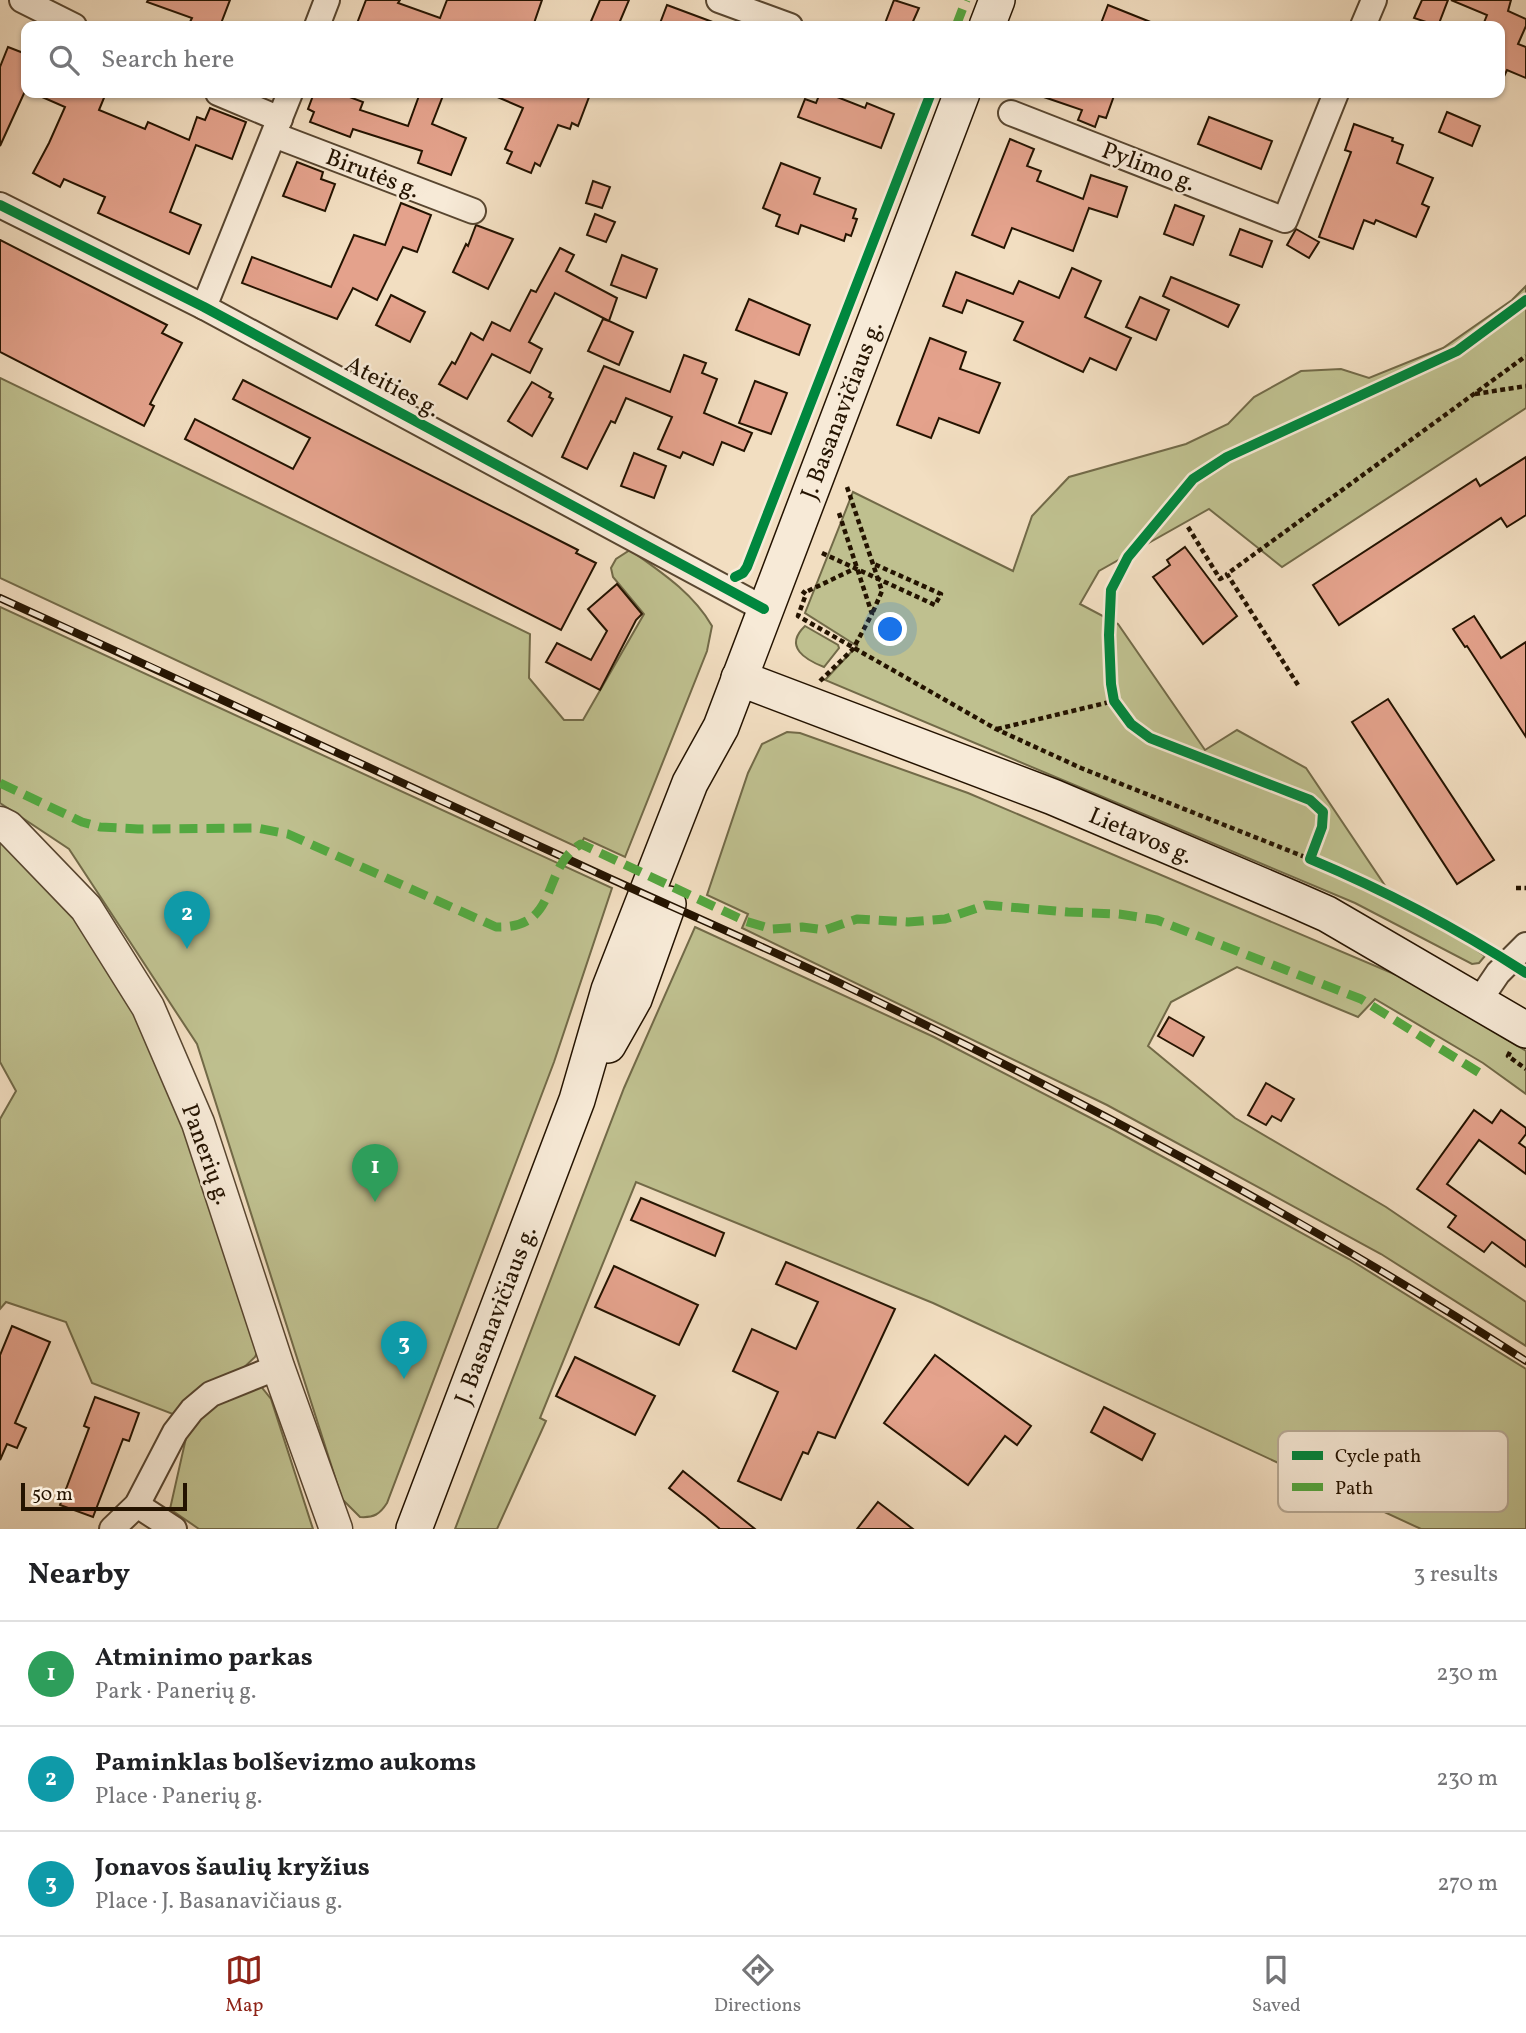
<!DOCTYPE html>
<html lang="en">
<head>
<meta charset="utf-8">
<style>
	:root { --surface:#fff; --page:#f2f2f2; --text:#202124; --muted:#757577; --line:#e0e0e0; --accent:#8f2418 }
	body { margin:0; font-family:Vollkorn,serif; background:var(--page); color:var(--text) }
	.scale { position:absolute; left:21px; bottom:18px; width:166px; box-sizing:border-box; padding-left:7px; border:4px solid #241300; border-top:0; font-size:19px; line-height:24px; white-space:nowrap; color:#241300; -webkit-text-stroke:5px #f7ead7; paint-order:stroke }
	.you { position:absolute; left:891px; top:630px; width:24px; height:24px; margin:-18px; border:5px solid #fff; border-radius:50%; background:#1a73e8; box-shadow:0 0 0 10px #1a73e833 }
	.badge { display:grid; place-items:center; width:46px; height:46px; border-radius:50%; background:var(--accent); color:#fff; font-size:23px; font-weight:700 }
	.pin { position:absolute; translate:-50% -58px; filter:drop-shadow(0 2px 4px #0008) }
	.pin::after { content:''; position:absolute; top:37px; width:24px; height:21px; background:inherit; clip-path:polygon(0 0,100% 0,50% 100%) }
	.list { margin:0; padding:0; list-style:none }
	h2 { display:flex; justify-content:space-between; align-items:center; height:91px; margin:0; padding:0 28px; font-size:30px }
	h2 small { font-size:23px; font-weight:400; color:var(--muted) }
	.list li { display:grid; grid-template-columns:46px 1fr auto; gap:21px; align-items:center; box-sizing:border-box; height:105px; padding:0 28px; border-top:2px solid var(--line) }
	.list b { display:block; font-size:26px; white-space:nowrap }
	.list p { margin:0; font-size:23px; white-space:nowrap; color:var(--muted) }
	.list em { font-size:23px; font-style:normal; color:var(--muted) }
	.icon { flex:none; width:38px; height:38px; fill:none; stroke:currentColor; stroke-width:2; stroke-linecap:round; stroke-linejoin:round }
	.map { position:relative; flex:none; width:1526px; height:1529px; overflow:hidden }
	.search { position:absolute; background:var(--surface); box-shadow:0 2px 5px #0004; left:21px; right:21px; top:21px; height:77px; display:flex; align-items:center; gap:18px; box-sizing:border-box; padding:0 24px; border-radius:14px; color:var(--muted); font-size:26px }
	.sheet { height:406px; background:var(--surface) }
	nav { display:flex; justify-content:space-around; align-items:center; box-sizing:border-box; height:98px; border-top:2px solid var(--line); background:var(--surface); font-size:19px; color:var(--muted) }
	nav a { display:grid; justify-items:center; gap:4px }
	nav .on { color:var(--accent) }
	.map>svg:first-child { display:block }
</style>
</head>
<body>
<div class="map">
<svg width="1526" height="1529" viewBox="0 0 1526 1529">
	<rect width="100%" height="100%" fill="#f2dec1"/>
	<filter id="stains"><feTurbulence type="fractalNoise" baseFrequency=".00286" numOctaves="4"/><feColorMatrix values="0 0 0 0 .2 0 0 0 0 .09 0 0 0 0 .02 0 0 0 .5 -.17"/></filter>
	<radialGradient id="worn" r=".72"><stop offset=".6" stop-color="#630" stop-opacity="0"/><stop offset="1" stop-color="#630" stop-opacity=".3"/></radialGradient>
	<g fill="#bfc08f" stroke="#726a48" stroke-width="2">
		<polygon points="1526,286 1526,408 1282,567 1209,509 1099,571 1080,604 1118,624 1205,750 1237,730 1306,768 1386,887 1485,956 1479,963 1472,964 1355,903 825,680 857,646 805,613 853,492 1013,571 1032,516 1069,477 1186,444 1228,424 1254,397 1301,371 1341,369 1369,378 1443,348 1512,300"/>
		<path d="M0 378 530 634 529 678 564 720H583L644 614 613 577 611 568 616 559 630 550C661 572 693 593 712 626L707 651 625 857 584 838 579 848 0 578Z"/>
		<path d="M0 607 612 888 554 1062 387 1503C380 1514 374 1518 360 1517L342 1499 197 1044 69 849 0 803Z"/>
		<path d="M805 626 838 645 839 648 824 667C806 660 783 647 805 626Z"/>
		<polygon points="787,732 800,733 968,793 1413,982 1526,1051 1526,1094 1483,1063 1375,999 1358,1017 1237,967 1171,1002 1148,1046 1235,1118 1386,1207 1526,1302 1526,1346 1381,1254 1107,1105 742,928 748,914 707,895 748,773 762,744"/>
		<polygon points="0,837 65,903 157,1049 261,1345 255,1357 239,1372 259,1384 271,1399 313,1529 199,1529 170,1509 186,1438 173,1414 92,1383 66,1322 6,1302 0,1309 0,1119 16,1091 0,1062"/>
		<polygon points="695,927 934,1037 1114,1130 1349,1259 1526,1369 1526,1529 1421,1529 933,1303 636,1182 540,1418 546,1421 497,1529 455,1529 624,1088"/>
	</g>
	<g fill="#e4a28c" stroke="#241300" stroke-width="2">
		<polygon points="148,0 230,0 220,26 188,26 192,18 147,2"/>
		<polygon points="366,0 400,0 398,3 440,18 447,0 542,0 533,26 356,26"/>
		<polygon points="600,0 629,0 618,26 589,26"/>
		<polygon points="894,0 919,8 911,26 884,26"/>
		<polygon points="1422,0 1448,0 1438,26 1414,18"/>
		<polygon points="1451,0 1511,0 1508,11 1526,19 1526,26 1518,44 1526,47 1526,78 1507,70 1500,85 1500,26 1483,25 1487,15"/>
		<polygon points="667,5 718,24 718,26 659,26"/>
		<polygon points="1108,5 1158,25 1158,26 1100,26"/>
		<polygon points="8,47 26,54 26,89 0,146 0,67"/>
		<polygon points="33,93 106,93 99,110 145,129 148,122 189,140 197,117 205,120 210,108 246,122 232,159 196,145 170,212 201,225 189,254 98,213 105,197 64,179 60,187 33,173 49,143 65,107"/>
		<polygon points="314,93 339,93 363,102 360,110 408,126 420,93 444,93 432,124 466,138 451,175 418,163 422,151 353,129 350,137 310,122 314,112 308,109"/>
		<polygon points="488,93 578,93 589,97 578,126 572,123 570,129 558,125 540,166 535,163 531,173 507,163 512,152 505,149 523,108"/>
		<polygon points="820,93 827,93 865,108 867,103 894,114 881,148 798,117 805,99 816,103"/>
		<polygon points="1042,93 1115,93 1106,118 1099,116 1095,127 1078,120 1082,110 1041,96"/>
		<polygon points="1447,112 1480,126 1472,146 1439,132"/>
		<polygon points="1209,117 1272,141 1261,169 1198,144"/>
		<polygon points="1354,124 1393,138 1392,141 1403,145 1397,163 1433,178 1422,204 1429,207 1416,237 1376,220 1374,224 1364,220 1353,249 1319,237 1351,152 1345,150"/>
		<polygon points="1010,139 1034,149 1027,166 1041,171 1037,181 1083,199 1091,175 1127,187 1117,217 1089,208 1073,251 1012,228 1004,248 972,235"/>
		<polygon points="297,162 323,172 321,179 335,184 325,211 283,196"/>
		<polygon points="781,163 820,178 814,194 856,209 853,218 857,219 851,236 846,234 844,241 801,225 798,234 776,226 780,215 763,208"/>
		<polygon points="593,181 610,187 602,208 586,203"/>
		<polygon points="401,203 431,215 417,252 403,247 377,300 353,288 337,319 242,283 252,257 331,287 354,235 385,245"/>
		<polygon points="1175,205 1204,216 1193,245 1164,234"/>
		<polygon points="595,214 615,222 606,242 587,235"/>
		<polygon points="476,225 513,239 488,289 453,272 466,244 468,246"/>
		<polygon points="1240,229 1272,241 1262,267 1230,255"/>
		<polygon points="1296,229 1319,242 1309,258 1287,245"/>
		<polygon points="0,240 167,325 162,333 182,343 150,404 154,406 144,426 0,352"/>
		<polygon points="560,248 574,255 566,271 617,298 609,321 633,332 619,365 588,351 603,319 609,321 555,293 529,342 542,349 530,373 492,354 467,399 439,384 452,362 455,364 471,333 483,340 492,322 510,331 531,290 536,292"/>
		<polygon points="622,255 657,269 646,298 611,285"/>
		<polygon points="1072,268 1101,281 1085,317 1131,338 1116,370 1090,358 1083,372 1014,340 1023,322 967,300 962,313 943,306 956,272 1013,294 1019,281 1059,298"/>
		<polygon points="1171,277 1239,305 1228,327 1163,296"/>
		<polygon points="391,295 425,312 410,342 376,325"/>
		<polygon points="1140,297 1169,310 1156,340 1126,327"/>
		<polygon points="749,299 810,325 799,355 736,330"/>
		<polygon points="930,338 966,352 960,369 1000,383 979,433 939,418 931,438 897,425"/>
		<polygon points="684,355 706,363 702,373 717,379 704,413 752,433 744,451 722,442 713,465 683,452 680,458 658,449 672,417 626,398 615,423 611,421 587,469 562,457 604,366 670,392"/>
		<polygon points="243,380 578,550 576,553 596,563 561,630 185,439 195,419 293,469 310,438 233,399"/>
		<polygon points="755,381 787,393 771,434 739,423"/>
		<polygon points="532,382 551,393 549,397 553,399 532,436 508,421"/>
		<polygon points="634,453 666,466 654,498 621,486"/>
		<polygon points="1526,457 1526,515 1507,527 1501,518 1339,625 1313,585 1476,479 1480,486"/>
		<polygon points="1185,547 1237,616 1203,644 1153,577 1170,565 1167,560"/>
		<polygon points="617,584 642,614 636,620 600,690 546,662 557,643 591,660 607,631 588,609"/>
		<polygon points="1474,616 1501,658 1526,642 1526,737 1467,646 1465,647 1453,629"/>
		<polygon points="1388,699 1494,860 1457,884 1352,722"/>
		<polygon points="1169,1017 1204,1037 1193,1056 1158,1036"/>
		<polygon points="1266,1083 1294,1099 1281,1121 1272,1116 1266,1125 1248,1115"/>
		<polygon points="1474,1110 1492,1123 1501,1110 1526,1128 1526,1134 1519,1143 1526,1148 1526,1174 1479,1140 1447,1184 1526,1241 1526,1267 1492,1242 1484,1252 1448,1227 1456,1216 1417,1189"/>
		<polygon points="641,1198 724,1233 715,1256 631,1220"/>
		<polygon points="786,1262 895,1309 835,1438 818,1432 808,1454 803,1452 781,1500 738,1481 778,1392 733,1371 752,1329 796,1349 818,1302 776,1284"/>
		<polygon points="614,1266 698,1305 679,1345 595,1307"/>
		<polygon points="12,1326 50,1342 15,1423 26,1428 17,1448 7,1444 0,1460 0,1355"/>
		<polygon points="935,1355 1031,1426 1017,1445 1005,1436 968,1485 884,1423"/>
		<polygon points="575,1357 655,1396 635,1435 556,1396"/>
		<polygon points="95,1397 139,1413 129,1441 123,1439 93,1517 60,1505 89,1428 84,1426"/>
		<polygon points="1104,1407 1155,1434 1142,1460 1091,1432"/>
		<polygon points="683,1471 755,1529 720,1529 706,1517 669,1488"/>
		<polygon points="878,1502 913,1529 857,1529"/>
	</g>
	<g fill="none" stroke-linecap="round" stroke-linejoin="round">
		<defs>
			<g id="minor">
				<polyline points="22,0 74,26"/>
				<polyline points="719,0 790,26"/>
				<polyline points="317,26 327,0"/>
				<polyline points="1363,26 1374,0"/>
				<polyline points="218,93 280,119"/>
				<polyline points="1011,113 1285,220 1336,93"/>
				<polyline points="274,135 473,211"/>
				<polyline points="0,205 204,307 764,609"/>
				<polyline points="204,307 290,93"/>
				<polyline points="1479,1001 1498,973 1526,945"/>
				<polyline points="137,1505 174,1529"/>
				<polyline points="112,1529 137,1505 175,1432 192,1410 211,1394 278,1367"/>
			</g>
			<polyline id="tertiary" points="0,823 8,827 86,908 148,1007 198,1123 278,1367 336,1529"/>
			<g id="secondary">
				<polyline points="987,26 997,0"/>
				<polyline points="739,678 1053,797 1293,899 1327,914 1526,1030"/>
				<polyline points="608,1045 634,999 668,904"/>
				<polyline points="414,1529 577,1100 609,990 690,783 721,727 962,93"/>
			</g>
		</defs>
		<use href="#minor" stroke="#584630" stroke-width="28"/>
		<use href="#tertiary" stroke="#584630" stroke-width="35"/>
		<use href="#secondary" stroke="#241300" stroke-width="38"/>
		<g stroke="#241300" stroke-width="4.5" stroke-dasharray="5 3.5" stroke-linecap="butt">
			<polyline points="1475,394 1526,386"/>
			<polyline points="847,487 882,591 872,614"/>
			<polyline points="1188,527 1220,579 1227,575"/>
			<polyline points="822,553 935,605 941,594 872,563"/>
			<polyline points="802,591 806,594 798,616 996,729 1081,768 1310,859"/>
			<polyline points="808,591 856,568"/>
			<polyline points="820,681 853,649 872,614 838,510"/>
			<polyline points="1298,685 1227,574 1526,356"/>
			<polyline points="997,729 1114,701"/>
			<polyline points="1516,888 1526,888"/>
			<polyline points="1510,1052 1508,1056 1526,1069"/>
		</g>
		<use href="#minor" stroke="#f7ead7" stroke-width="24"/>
		<use href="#tertiary" stroke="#f7ead7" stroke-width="32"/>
		<use href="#secondary" stroke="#f7ead7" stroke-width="35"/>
		<defs>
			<path id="rail" d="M0 598C188 683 374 770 561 856 657 901 755 942 850 988 1082 1100 1310 1221 1526 1361"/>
		</defs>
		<use href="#rail" stroke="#241300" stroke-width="8"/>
		<use href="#rail" stroke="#f7ead7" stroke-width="5" stroke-dasharray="16" stroke-linecap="butt"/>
		<g stroke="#53a840" stroke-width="9" stroke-dasharray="18 9" stroke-linecap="butt">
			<polyline points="956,26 966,0"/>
			<path d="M0 783 82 822 100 827 138 829 257 828 288 834 496 927C561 929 540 868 581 844L745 921 772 929 802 927 825 930 857 919 908 922 945 919 986 905 1068 912 1119 914 1157 920 1361 999 1486 1077"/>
		</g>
		<defs>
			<g id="cycleway">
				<polyline points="0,205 204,307 764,609"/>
				<path d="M1526 300 1457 351 1227 457 1193 479 1128 557 1111 590 1109 635 1111 684 1114 701 1131 724 1150 738 1310 800 1323 812 1322 827 1310 859C1384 890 1458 929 1526 973"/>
				<polyline points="735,577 743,573 747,567 931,93"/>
			</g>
		</defs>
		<use href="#cycleway" stroke="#f7ead7" stroke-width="15"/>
		<use href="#cycleway" stroke="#00873e" stroke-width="10"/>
	</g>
	<g text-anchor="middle" stroke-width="5" stroke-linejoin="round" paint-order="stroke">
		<g font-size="24" fill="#241300" stroke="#f7ead7">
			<text transform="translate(1149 166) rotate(21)" y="8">Pylimo g.</text>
			<text transform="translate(373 173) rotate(21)" y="8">Birutės g.</text>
			<text transform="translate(393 386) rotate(28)" y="8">Ateities g.</text>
			<text transform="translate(841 410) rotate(-69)" y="8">J. Basanavičiaus g.</text>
			<text transform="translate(1141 835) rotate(23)" y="8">Lietavos g.</text>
			<text transform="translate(207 1154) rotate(70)" y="8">Panerių g.</text>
			<text transform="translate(495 1315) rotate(-69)" y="8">J. Basanavičiaus g.</text>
		</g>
	</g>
	<rect x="1278" y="1431" width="230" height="81" rx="10" fill="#f7ead7" stroke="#b8aa96" stroke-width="2"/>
	<rect x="1292" y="1451" width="31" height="9" fill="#00873e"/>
	<rect x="1292" y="1483" width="31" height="8" fill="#53a840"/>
	<g font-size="19" fill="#241300">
		<text x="1335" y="1462">Cycle path</text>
		<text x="1335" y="1494">Path</text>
	</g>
	<rect width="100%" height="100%" filter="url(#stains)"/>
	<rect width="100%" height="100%" fill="url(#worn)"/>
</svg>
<div class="scale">50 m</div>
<div class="you"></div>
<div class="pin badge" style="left:375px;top:1202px;background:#2e9e5b">1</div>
<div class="pin badge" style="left:187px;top:949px;background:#0f9aa8">2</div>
<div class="pin badge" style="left:404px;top:1379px;background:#0f9aa8">3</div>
<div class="search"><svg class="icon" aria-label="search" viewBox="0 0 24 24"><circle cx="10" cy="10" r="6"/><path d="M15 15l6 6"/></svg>Search here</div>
</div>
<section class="sheet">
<h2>Nearby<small>3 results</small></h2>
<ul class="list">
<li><span class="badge" style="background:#2e9e5b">1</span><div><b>Atminimo parkas</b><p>Park · Panerių g.</p></div><em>230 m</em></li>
<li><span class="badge" style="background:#0f9aa8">2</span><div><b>Paminklas bolševizmo aukoms</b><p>Place · Panerių g.</p></div><em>230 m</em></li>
<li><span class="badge" style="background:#0f9aa8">3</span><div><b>Jonavos šaulių kryžius</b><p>Place · J. Basanavičiaus g.</p></div><em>270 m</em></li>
</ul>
</section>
<nav>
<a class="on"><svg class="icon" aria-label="map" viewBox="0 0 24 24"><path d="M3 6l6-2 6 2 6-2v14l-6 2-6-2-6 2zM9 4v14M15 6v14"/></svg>Map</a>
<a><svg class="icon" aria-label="directions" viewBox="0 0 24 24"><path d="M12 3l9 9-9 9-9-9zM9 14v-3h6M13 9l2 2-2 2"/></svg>Directions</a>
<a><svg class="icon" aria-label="saved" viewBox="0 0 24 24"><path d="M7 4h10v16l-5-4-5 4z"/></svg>Saved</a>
</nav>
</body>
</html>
